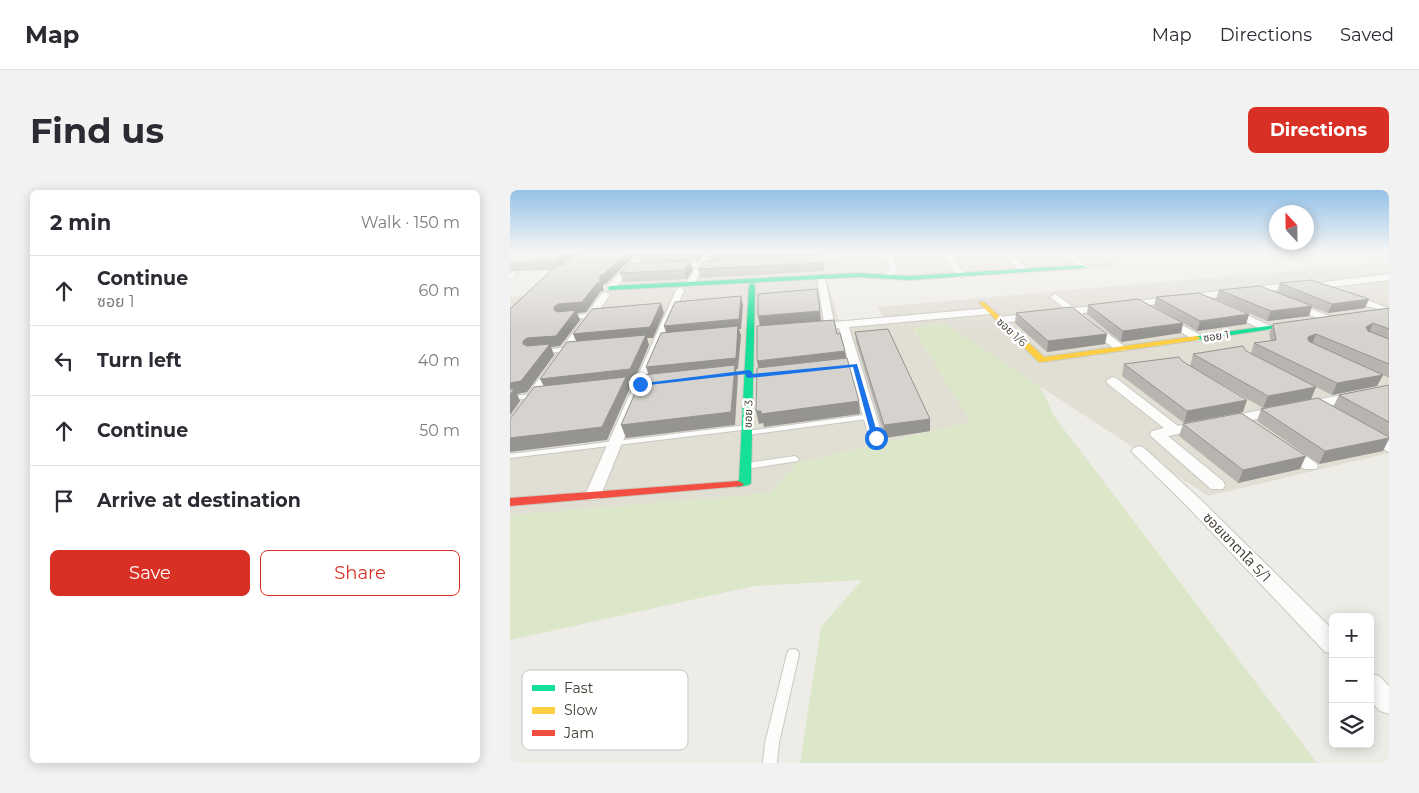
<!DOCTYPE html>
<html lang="en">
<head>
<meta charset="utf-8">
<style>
	:root { --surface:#fff; --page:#f2f2f3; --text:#2b2b33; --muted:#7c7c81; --line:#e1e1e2; --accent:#d93025 }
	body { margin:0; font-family:Montserrat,"Noto Sans Thai",sans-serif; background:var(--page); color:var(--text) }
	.controls { position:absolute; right:15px; bottom:15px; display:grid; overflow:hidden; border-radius:8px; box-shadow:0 2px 12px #0003 }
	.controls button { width:45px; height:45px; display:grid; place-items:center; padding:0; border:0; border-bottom:1px solid var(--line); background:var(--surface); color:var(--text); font:25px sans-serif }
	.compass { position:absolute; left:759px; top:15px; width:45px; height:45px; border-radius:50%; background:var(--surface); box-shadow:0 2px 12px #0003; rotate:338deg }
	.stop { position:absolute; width:15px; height:15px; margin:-11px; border:4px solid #1a73e8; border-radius:50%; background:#fff }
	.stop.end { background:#1a73e8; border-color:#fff; box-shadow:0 1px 5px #0008 }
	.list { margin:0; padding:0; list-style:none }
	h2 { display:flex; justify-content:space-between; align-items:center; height:65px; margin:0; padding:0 20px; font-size:21px }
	h2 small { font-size:16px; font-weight:400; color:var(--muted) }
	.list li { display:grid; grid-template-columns:32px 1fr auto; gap:15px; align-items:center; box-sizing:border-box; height:70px; padding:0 20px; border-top:1px solid var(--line) }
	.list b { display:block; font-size:19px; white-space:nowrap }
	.list p { margin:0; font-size:16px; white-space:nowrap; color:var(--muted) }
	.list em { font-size:16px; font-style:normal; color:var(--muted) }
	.actions { display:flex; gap:10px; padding:15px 20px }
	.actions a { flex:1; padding:11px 0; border:1px solid var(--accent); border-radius:8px; text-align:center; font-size:18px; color:var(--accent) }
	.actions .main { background:var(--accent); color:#fff }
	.icon { flex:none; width:28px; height:28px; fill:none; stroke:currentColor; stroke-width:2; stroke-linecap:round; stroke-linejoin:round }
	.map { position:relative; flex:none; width:879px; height:573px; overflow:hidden; border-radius:8px }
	header { display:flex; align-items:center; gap:30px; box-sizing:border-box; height:70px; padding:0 25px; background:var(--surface); border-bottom:1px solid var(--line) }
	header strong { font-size:24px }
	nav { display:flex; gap:28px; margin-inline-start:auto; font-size:18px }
	.intro { display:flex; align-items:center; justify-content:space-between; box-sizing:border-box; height:120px; padding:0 30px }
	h1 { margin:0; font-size:35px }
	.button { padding:12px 22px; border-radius:8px; background:var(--accent); color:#fff; font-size:18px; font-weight:700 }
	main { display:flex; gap:30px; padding:0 30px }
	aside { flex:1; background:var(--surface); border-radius:8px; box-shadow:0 2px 12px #0003 }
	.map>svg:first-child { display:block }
</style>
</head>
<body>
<header>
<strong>Map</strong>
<nav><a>Map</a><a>Directions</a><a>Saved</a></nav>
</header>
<div class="intro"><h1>Find us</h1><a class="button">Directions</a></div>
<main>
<aside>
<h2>2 min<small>Walk · 150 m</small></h2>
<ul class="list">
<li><svg class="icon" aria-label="ahead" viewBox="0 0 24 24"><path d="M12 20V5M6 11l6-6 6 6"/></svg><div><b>Continue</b><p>ซอย 1</p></div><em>60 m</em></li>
<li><svg class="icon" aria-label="left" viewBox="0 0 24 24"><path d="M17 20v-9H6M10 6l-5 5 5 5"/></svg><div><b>Turn left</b></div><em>40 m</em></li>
<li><svg class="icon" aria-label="ahead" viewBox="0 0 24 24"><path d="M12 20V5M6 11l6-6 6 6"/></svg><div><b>Continue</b></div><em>50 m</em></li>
<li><svg class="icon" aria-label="arrive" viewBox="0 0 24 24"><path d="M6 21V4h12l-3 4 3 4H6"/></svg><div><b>Arrive at destination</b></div></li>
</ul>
<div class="actions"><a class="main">Save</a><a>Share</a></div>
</aside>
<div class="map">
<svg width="879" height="573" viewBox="0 0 879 573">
	<rect width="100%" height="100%" fill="#eeece7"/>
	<polygon fill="#e1ded4" points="142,62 590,62 612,77 361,91 359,86 317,89 328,129 334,131 373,128 368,117 879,72 879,263 698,306 433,133 403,139 461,232 287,273 259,303 0,325 0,107 109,100"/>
	<polygon fill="#dbe7c8" points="433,133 530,196 544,226 807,573 290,573 311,437 352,390 244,396 0,450 0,325 259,303 287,273 460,232 403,138"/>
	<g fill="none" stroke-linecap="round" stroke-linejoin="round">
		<defs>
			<g id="lane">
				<polygon points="86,123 89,125 88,126 57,130 54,128 57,126"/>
				<polygon points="61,157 63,158 63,160 32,164 29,162 32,160"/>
				<polygon points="27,204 31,206 29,207 0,210 0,206"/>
				<polygon points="361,224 365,226 364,228 237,245 233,243 237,241"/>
				<polygon points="237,235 241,237 240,239 0,268 0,264"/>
				<polygon points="285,266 289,269 288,271 236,279 232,276 236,273"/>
				<polygon points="283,459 287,460 289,464 269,553 267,573 253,573 255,553 277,464 279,460"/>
			</g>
			<g id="street">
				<polygon points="131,62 139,62 103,100 97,100 97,96"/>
				<polygon points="196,62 204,62 197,72 212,72 216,74 212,76 194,77 182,97 175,95 186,77 161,78 157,76 161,74 189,73"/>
				<polygon points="373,62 381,62 388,81 375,89 371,86 380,80"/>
				<polygon points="432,62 440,62 455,85 454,87 448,87"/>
				<polygon points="491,62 499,62 518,79 518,83 512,83"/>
				<polygon points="550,62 559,62 578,77 571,79"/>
				<polygon points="321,66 325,68 324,70 293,72 289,70 293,68"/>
				<polygon points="4,82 8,84 0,90 0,83"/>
				<polygon points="879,84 879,90 806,99 802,96 806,93"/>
				<polygon points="311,85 315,88 324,132 480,118 485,121 480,124 339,137 373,248 371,251 361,251 359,248 329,138 303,140 298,137 299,135 314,133 307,88"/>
				<polygon points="788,92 791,93 791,97 572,123 615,157 617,159 615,161 607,161 561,125 490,133 485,130 490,127 555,119 540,107 545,104 565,118"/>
				<polygon points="170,97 174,100 91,305 89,309 83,310 77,309 75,305 166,100"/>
				<polygon points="95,102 100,105 5,241 0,242 0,228 92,103"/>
				<polygon points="836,103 879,118 879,123 833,108 833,104"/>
				<polygon points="781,111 822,127 823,129 818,132 814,131 778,116 776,114"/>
				<polygon points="718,117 761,136 762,138 761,140 753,140 715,122 713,120"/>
				<polygon points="652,125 693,146 694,148 689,151 685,150 648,130 647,128"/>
				<polygon points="602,187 606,188 668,236 693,231 698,232 700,235 698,238 658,246 713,291 715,295 713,299 701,299 642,247 640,244 642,241 654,238 598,194 596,191"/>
				<polygon points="879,196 879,204 795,220 788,216 795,212"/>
				<polygon points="771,216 776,217 778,220 776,223 717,235 710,231 717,227"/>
				<polygon points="856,240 879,251 879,262 851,247 849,244 851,241"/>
				<polygon points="777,255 782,257 806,273 808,276 806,279 794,279 772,263 769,260 772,257"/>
				<polygon points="629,256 634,258 689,308 823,440 823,464 815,462 677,316 624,264 621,261 624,258"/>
				<polygon points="860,483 869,486 879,496 879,524 870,521 860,511"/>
			</g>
			<g id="fast">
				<polygon points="574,75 576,78 399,90 348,87 100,100 97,98 100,96 348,83 399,86"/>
				<polygon points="242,93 245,95 241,293 239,295 228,297 222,294 229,290 239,95"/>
				<polygon points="793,131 797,133 795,134 687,150 683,148 687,146"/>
			</g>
			<polygon id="slow" points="470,112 474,112 534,167 687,146 691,148 687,150 532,172 529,172 470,114"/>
			<polygon id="jam" points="228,291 234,294 232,296 0,316 0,308"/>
		</defs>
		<use href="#lane" stroke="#cac8c3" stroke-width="2"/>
		<use href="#street" stroke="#cac8c3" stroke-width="2"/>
		<use href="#fast" stroke="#ccc9be" stroke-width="2"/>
		<use href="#slow" stroke="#ccc9be" stroke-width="2"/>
		<use href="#jam" stroke="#ccc9be" stroke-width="2"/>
		<use href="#lane" fill="#fcfcfb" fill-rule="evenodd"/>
		<use href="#street" fill="#fcfcfb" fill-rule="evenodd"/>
		<use href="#fast" fill="#16e098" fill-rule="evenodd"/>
		<use href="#slow" fill="#ffcf43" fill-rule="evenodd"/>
		<use href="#jam" fill="#f24e42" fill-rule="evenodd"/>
	</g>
	<g fill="#b8b5b1">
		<polygon points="68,62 52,75 97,93 94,94 93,97 94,100 90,102 76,122 67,123 70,130 50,156 41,157 44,165 17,202 7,204 10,211 0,225 0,119 42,80 0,81 0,63"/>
		<polygon points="132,62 195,62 189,70 131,73 129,65"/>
		<polygon points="200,62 314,62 314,64 313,65 314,81 190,88 188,79 201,70"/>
		<polygon points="183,79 177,89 113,92 110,83"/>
		<polygon points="770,93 855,118 818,123 802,117 799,126 757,131 706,109 709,100 767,102"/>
		<polygon points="646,107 739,124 736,134 687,141 644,116"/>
		<polygon points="578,115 673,133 671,143 611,152 577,124"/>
		<polygon points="879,118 879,188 873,185 867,196 822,205 798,193 806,197 801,209 823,217 829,205 879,195 879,249 873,261 809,274 747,231 751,219 753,218 680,176 683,164 741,163 744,153 761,151 759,144 763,134"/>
		<polygon points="506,123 595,154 537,162 505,133"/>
		<polygon points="345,142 420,241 375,248 346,152"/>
		<polygon points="672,171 733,222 674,233 612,186 614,174"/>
		<polygon points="673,234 790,279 728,293 669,246"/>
	</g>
	<g fill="#969490">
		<polygon points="55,62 68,62 50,77 49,80 46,71 47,68"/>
		<polygon points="118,62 128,62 97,93 94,94 93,97 94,100 90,102 76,122 67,123 70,130 50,156 41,157 44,165 17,202 7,204 10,211 0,225 0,193 22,159 13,154 13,151 52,124 44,120 44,117 89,90 91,85"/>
		<polygon points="187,62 195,62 189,70"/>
		<polygon points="180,71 183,79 177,89 174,80"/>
		<polygon points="231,106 233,115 231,139 229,139 231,146 228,179 226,179 228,186 225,235 116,248 111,235 140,189 136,177 157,146 154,136"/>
		<polygon points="859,109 855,118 818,123 822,114"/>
		<polygon points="151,113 154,123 143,148 137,148 139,155 124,191 118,191 120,198 97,250 0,262 0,248 36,200 30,189 68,155 63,144"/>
		<polygon points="802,116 799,126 757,131 761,121"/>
		<polygon points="310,121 311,131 250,136 248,126"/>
		<polygon points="739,124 736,134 687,141 690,131"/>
		<polygon points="673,133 671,143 611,152 613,141"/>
		<polygon points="863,133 859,143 856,137"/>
		<polygon points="597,144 595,154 537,162 538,151"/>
		<polygon points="806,144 802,154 794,157 798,147"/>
		<polygon points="335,161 337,172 249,182 247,171"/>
		<polygon points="873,185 867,196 822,205 827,193"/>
		<polygon points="806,197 801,209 753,218 758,206"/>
		<polygon points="737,210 733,222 674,233 677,221"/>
		<polygon points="349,211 350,224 254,237 253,233 249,234 246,221"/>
		<polygon points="420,229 420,241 375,248 374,235"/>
		<polygon points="879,248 873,261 809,274 815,261"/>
		<polygon points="796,266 790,279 728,293 733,280"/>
	</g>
	<g fill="#d6d3ce" stroke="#969490">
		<polygon points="1,62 55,62 47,68 46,71 0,73 0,63"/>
		<polygon points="70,62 118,62 94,84 91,85 89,90 91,91 87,93 72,112 48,114 44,117 44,120 48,122 66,120 46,146 17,148 13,151 13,154 17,156 40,154 11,191 0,193 0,119 47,75 55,75"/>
		<polygon points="132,62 187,62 129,65"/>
		<polygon points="313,64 313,73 188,79 194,71"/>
		<polygon points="180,71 174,80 110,83 120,73"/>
		<polygon points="801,90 859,109 822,114 770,93"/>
		<polygon points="750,96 802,116 761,121 709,100"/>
		<polygon points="307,99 310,121 248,126 248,104"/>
		<polygon points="689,103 739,124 690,131 646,107"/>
		<polygon points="231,106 229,129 154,136 165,112"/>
		<polygon points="628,109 673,133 613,141 578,115"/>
		<polygon points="151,113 140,137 63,144 82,119"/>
		<polygon points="562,117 597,144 538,151 506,123"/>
		<polygon points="879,118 879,139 863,133 856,137 858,141 879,149 879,174 806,144 798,147 798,150 800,152 873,185 827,193 744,153 766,150 763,134"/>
		<polygon points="324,130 327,144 330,143 335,161 247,171 247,136"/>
		<polygon points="228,136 226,168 136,177 151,143"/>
		<polygon points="378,139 420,229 374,235 345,142"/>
		<polygon points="136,145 120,179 30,189 57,152"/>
		<polygon points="733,156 736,161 806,197 758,206 683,164"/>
		<polygon points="669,167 672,171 737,210 677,221 614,174"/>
		<polygon points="337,168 349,211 251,224 251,221 246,221 247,178"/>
		<polygon points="225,175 221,222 111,235 133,185"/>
		<polygon points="116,187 92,237 0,248 0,229 24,197"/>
		<polygon points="879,195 879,232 829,205"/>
		<polygon points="0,199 4,199 0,205"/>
		<polygon points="808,208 879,247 879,248 815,261 751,219"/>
		<polygon points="731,223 796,266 733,280 673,234"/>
	</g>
	<linearGradient id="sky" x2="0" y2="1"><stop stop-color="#95c2e9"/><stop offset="0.44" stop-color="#f7f6f4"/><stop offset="1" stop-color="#f7f6f4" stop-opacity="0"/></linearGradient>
	<rect width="879" height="142" fill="url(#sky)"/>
	<polygon fill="#1a73e8" points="347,174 369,249 362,248 343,177 239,188 236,187 236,184 130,196 127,194 239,180 242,182 242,184"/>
	<g text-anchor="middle" stroke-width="5" stroke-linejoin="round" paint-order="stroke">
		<g font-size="11" fill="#423d34" stroke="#fff">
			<text transform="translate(502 142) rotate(43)" y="4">ซอย 1/6</text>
			<text transform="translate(706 146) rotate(-8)" y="4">ซอย 1</text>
			<text transform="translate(238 224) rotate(-88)" y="4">ซอย 3</text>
		</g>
		<g font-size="14" fill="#423d34" stroke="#fff">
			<text transform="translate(727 357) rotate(46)" y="5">ซอยเขาตาโล 5/1</text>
		</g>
	</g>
	<rect x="12" y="480" width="166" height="80" rx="8" fill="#fff" stroke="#c6c5c2" stroke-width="1"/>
	<rect x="22" y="495" width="23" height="6" fill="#16e098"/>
	<rect x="22" y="517" width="23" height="7" fill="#ffcf43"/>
	<rect x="22" y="540" width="23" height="6" fill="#f24e42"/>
	<g font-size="14" fill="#423d34">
		<text x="54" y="503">Fast</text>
		<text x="54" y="525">Slow</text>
		<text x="54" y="548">Jam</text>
	</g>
</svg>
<div class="controls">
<button>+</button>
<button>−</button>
<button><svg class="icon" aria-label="layers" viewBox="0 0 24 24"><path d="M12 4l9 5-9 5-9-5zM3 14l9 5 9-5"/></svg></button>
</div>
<svg class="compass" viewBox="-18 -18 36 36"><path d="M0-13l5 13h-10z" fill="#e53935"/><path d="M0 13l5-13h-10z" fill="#7c7c81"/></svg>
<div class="stop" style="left:366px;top:248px"></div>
<div class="stop end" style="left:130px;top:194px"></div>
</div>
</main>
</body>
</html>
